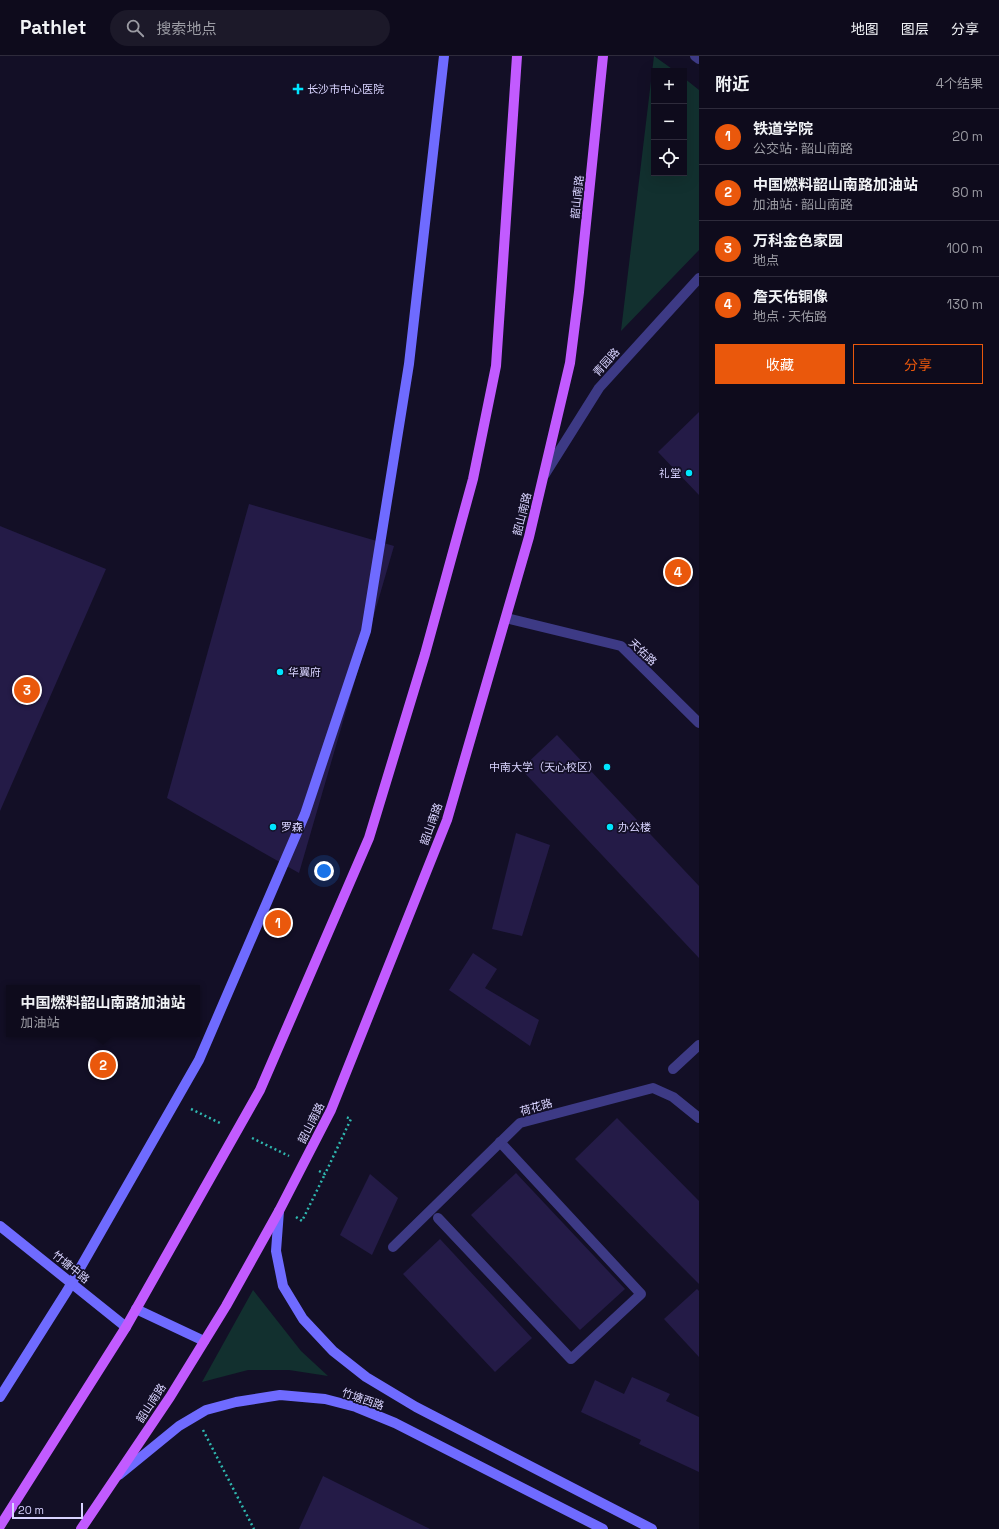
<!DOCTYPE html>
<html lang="zh">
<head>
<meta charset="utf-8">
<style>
	:root { --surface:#0e0b1c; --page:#1c1929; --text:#f1f3f6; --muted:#9b9ba3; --line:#2e2b3b; --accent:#ea580c }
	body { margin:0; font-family:"Space Grotesk","Noto Sans SC",sans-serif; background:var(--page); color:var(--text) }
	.controls { position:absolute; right:12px; top:12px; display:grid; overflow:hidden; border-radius:0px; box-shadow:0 4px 16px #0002 }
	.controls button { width:36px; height:36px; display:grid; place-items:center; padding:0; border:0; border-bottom:1px solid var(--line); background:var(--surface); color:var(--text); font:20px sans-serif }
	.scale { position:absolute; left:12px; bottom:10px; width:71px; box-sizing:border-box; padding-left:4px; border:2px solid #d9d4ff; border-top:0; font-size:11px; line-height:14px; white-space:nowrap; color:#d9d4ff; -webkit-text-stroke:3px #130f26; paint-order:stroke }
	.you { position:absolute; left:324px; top:815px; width:14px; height:14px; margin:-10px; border:3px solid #fff; border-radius:50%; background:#1a73e8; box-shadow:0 0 0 6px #1a73e833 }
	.badge { display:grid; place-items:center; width:26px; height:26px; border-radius:50%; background:var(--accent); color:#fff; font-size:13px; font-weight:700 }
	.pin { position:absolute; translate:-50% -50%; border:2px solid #fff; box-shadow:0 1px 4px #0006 }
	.popup { position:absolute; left:6px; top:929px; width:194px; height:52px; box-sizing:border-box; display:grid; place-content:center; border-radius:0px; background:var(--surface); filter:drop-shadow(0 1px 3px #0005); font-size:13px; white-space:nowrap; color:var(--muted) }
	.popup b { font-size:15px; color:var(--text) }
	.popup::after { content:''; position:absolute; left:50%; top:100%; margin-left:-8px; border:8px solid transparent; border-top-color:var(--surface) }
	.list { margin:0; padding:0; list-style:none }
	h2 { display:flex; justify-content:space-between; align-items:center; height:52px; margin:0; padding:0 16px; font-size:17px }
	h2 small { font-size:13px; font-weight:400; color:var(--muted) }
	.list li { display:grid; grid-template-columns:26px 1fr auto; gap:12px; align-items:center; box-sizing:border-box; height:56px; padding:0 16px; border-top:1px solid var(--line) }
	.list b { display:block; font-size:15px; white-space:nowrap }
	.list p { margin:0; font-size:13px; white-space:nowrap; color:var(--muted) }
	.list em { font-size:13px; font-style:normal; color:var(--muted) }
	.actions { display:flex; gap:8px; padding:12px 16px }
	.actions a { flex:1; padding:9px 0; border:1px solid var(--accent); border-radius:0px; text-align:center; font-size:14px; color:var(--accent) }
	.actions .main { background:var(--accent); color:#fff }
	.icon { flex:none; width:22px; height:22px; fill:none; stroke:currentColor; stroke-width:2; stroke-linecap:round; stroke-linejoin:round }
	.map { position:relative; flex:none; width:699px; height:1473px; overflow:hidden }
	header { display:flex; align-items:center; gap:24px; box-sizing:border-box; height:56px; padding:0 20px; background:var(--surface); border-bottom:1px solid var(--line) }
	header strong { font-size:19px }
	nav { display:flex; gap:22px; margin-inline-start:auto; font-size:14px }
	.search { width:280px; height:36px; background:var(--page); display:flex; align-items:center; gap:10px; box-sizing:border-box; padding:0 14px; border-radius:22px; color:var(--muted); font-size:15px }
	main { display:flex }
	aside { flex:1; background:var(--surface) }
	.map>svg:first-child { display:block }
</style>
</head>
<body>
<header>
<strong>Pathlet</strong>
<div class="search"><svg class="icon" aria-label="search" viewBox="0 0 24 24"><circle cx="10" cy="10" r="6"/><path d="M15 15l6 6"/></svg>搜索地点</div>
<nav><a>地图</a><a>图层</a><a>分享</a></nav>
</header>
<main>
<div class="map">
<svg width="699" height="1473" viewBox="0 0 699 1473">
	<rect width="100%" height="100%" fill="#130f26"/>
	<g fill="#12302f">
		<polygon points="654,0 675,15 654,15 654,117 684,117 684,22 699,34 699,194 621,275"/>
		<polygon points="253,1234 301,1295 328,1320 289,1314 248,1314 202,1326"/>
	</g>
	<g fill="#241b47">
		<polygon points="699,356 699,439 658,396"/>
		<polygon points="249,448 394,490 299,817 167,742"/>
		<polygon points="0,470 106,513 0,755"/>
		<polygon points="557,679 699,830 699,902 521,713"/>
		<polygon points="516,777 550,789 522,880 492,873"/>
		<polygon points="473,897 497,913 485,932 539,964 530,990 449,934"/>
		<polygon points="617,1062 699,1145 699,1228 575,1103"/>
		<polygon points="516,1117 625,1233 580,1274 471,1159"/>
		<polygon points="370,1118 398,1142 372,1199 340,1179"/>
		<polygon points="440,1183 532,1282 495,1316 403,1218"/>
		<polygon points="697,1233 699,1235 699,1301 664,1263"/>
		<polygon points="632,1321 670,1338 666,1345 699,1361 699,1416 639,1388 641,1384 581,1356 595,1324 624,1338"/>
		<polygon points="323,1420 430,1473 299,1473"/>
	</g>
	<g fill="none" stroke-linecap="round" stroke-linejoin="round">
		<g stroke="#2fb8b0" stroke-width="2.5" stroke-dasharray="2 3" stroke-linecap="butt">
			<polyline points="191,1053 222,1068"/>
			<polyline points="252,1082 289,1100"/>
			<polyline points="319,1115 325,1118 351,1063 346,1061"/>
			<polyline points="296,1161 302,1165 325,1118"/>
			<polyline points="203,1374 254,1473"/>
		</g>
		<g stroke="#3d3a85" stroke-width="10">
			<polyline points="673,1013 699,989"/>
			<polyline points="438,1162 571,1303 641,1238 500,1086"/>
		</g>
		<g stroke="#3d3a85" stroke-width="10">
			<polyline points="695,0 699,3"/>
			<polyline points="545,418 599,332 699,222"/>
			<polyline points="506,562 621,590 699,667"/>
			<polyline points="393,1191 520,1067 653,1032 673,1041 699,1062"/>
		</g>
		<g stroke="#6f6bff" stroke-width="10">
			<polyline points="279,1155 276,1195 283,1230 303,1263 333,1295 366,1321 416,1351 652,1473"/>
			<polyline points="0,1170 126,1271"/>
			<polyline points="136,1253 204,1285"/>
			<polyline points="0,1341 67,1235 199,1004 305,758 366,575 409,308 444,0"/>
			<polyline points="119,1419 179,1370 206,1354 236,1346 280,1339 325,1343 356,1351 395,1367 603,1473"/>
		</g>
		<g stroke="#c25bff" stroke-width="10">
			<polyline points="0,1470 126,1271 260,1034 369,782 425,598 473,423 496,310 517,0"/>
			<polyline points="81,1473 170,1341 226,1250 279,1155 331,1054 447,764 529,481 570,307 579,236 603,0"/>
		</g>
	</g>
	<g fill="#00e5ff" stroke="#130f26" stroke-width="1.5">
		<path d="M296 27h4v4h4v4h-4v4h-4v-4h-4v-4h4z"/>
		<circle cx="689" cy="417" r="4"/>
		<circle cx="280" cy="616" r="4"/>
		<circle cx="607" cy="711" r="4"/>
		<circle cx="273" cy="771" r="4"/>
		<circle cx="610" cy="771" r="4"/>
	</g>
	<g text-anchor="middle" stroke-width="3.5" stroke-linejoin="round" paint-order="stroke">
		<g font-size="11" fill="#d9d4ff" stroke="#130f26" text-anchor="start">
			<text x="307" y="37">长沙市中心医院</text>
			<text x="681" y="421" text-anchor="end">礼堂</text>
			<text x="288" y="620">华翼府</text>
			<text x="599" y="715" text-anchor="end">中南大学（天心校区）</text>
			<text x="281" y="775">罗森</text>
			<text x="618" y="775">办公楼</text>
		</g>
		<g font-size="11" fill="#d9d4ff" stroke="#130f26">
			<text transform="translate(577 141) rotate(-84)" y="4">韶山南路</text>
			<text transform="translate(606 306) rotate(-48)" y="4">青园路</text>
			<text transform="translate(522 458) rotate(-76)" y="4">韶山南路</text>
			<text transform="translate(643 596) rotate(43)" y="4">天佑路</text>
			<text transform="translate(431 768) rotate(-70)" y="4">韶山南路</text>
			<text transform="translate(536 1051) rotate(-16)" y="4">荷花路</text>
			<text transform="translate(311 1067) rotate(-63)" y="4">韶山南路</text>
			<text transform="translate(71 1211) rotate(39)" y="4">竹塘中路</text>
			<text transform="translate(363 1343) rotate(19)" y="4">竹塘西路</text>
			<text transform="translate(151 1347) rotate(-57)" y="4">韶山南路</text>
		</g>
	</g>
</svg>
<div class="controls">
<button>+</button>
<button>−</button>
<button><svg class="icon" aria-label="locate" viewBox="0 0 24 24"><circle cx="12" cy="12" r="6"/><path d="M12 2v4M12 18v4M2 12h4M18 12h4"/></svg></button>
</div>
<div class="scale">20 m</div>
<div class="you"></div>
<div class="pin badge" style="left:278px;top:867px">1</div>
<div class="pin badge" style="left:103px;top:1009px">2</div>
<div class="popup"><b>中国燃料韶山南路加油站</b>加油站</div>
<div class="pin badge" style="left:27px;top:634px">3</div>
<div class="pin badge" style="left:678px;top:516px">4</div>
</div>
<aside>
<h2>附近<small>4个结果</small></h2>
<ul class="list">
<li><span class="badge">1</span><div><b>铁道学院</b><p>公交站 · 韶山南路</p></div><em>20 m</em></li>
<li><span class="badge">2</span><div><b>中国燃料韶山南路加油站</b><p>加油站 · 韶山南路</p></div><em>80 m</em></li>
<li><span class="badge">3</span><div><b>万科金色家园</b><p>地点</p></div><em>100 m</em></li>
<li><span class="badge">4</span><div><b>詹天佑铜像</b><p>地点 · 天佑路</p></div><em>130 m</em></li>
</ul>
<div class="actions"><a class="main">收藏</a><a>分享</a></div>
</aside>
</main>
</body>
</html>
